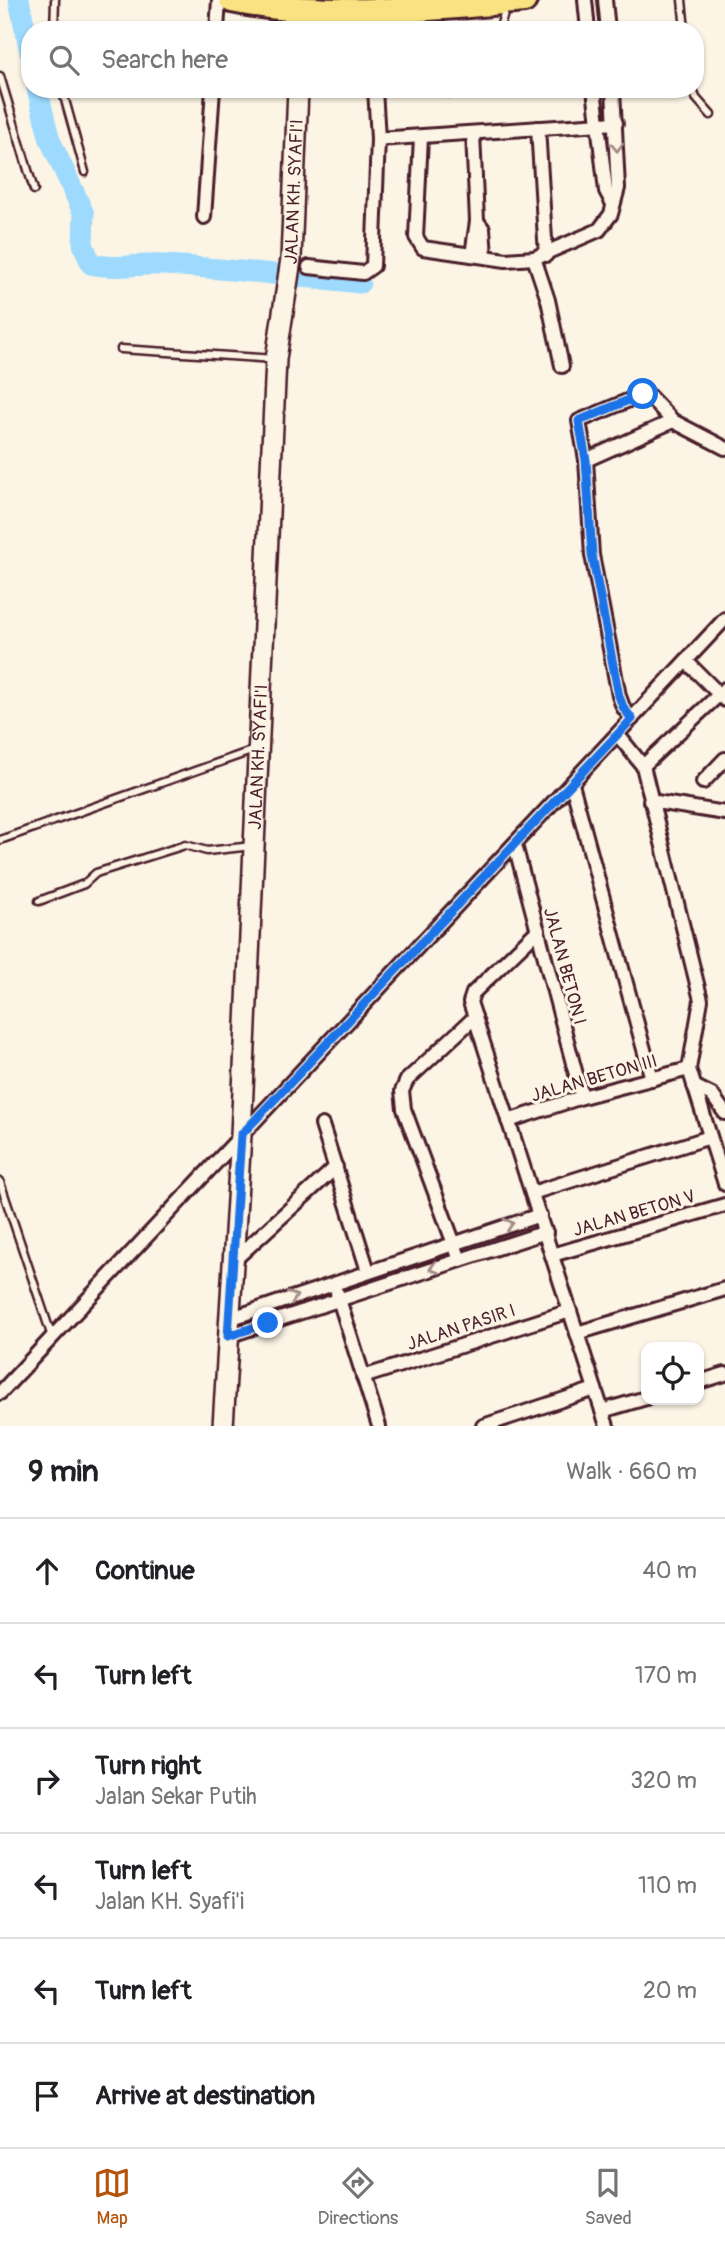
<!DOCTYPE html>
<html lang="en">
<head>
<meta charset="utf-8">
<style>
	:root { --surface:#fff; --page:#f6f6f6; --text:#202124; --muted:#757577; --line:#e0e0e0; --accent:#b45309 }
	body { margin:0; font-family:Pangolin,sans-serif; background:var(--page); color:var(--text) }
	.controls { position:absolute; right:21px; bottom:21px; display:grid; overflow:hidden; border-radius:14px; box-shadow:0 2px 5px #0004 }
	.controls button { width:63px; height:63px; display:grid; place-items:center; padding:0; border:0; border-bottom:2px solid var(--line); background:var(--surface); color:var(--text); font:35px sans-serif }
	.stop { position:absolute; width:21px; height:21px; margin:-16px; border:5px solid #1a73e8; border-radius:50%; background:#fff }
	.stop.end { background:#1a73e8; border-color:#fff; box-shadow:0 2px 7px #0008 }
	.list { margin:0; padding:0; list-style:none }
	h2 { display:flex; justify-content:space-between; align-items:center; height:91px; margin:0; padding:0 28px; font-size:30px }
	h2 small { font-size:23px; font-weight:400; color:var(--muted) }
	.list li { display:grid; grid-template-columns:46px 1fr auto; gap:21px; align-items:center; box-sizing:border-box; height:105px; padding:0 28px; border-top:2px solid var(--line) }
	.list b { display:block; font-size:26px; white-space:nowrap }
	.list p { margin:0; font-size:23px; white-space:nowrap; color:var(--muted) }
	.list em { font-size:23px; font-style:normal; color:var(--muted) }
	.icon { flex:none; width:38px; height:38px; fill:none; stroke:currentColor; stroke-width:2; stroke-linecap:round; stroke-linejoin:round }
	.map { position:relative; flex:none; width:725px; height:1426px; overflow:hidden }
	.search { position:absolute; background:var(--surface); box-shadow:0 2px 5px #0004; left:21px; right:21px; top:21px; height:77px; display:flex; align-items:center; gap:18px; box-sizing:border-box; padding:0 24px; border-radius:28px; color:var(--muted); font-size:26px }
	.sheet { height:721px; background:var(--surface) }
	nav { display:flex; justify-content:space-around; align-items:center; box-sizing:border-box; height:98px; border-top:2px solid var(--line); background:var(--surface); font-size:19px; color:var(--muted) }
	nav a { display:grid; justify-items:center; gap:4px }
	nav .on { color:var(--accent) }
	.map>svg:first-child { display:block }
</style>
</head>
<body>
<div class="map">
<svg width="725" height="1426" viewBox="0 0 725 1426">
	<rect width="100%" height="100%" fill="#fcf5e5"/>
	<filter id="ink" filterUnits="userSpaceOnUse"><feTurbulence type="fractalNoise" baseFrequency=".0143" numOctaves="2"/><feDisplacementMap in="SourceGraphic" scale="14" xChannelSelector="R" yChannelSelector="G"/><feConvolveMatrix kernelMatrix="1 2 1 2 8 2 1 2 1" color-interpolation-filters="sRGB"/></filter>
	<g filter="url(#ink)">
		<g fill="none" stroke-linecap="round" stroke-linejoin="round">
			<g stroke="#9ddafe" stroke-width="21">
				<polyline points="19,0 30,52"/>
				<path d="M37 89 50 140 84 214 83 244 91 264C116 270 141 263 166 265 231 269 295 276 360 283"/>
			</g>
			<defs>
				<g id="lane">
					<polyline points="682,0 685,30"/>
					<polyline points="405,15 410,30"/>
					<polyline points="54,30 55,0"/>
					<polyline points="499,30 506,7"/>
					<polyline points="0,76 34,190"/>
					<polyline points="62,89 85,172"/>
					<polyline points="431,89 448,93"/>
					<polyline points="693,89 696,98 711,115"/>
					<polyline points="463,91 467,89"/>
					<polyline points="121,349 275,359"/>
					<polyline points="0,840 254,750"/>
					<polyline points="39,901 84,884 96,873 185,845 207,851 252,846"/>
					<polyline points="0,1182 52,1337"/>
				</g>
				<g id="street">
					<polyline points="585,0 588,30"/>
					<polyline points="605,0 608,30"/>
					<polyline points="369,10 371,30"/>
					<polyline points="217,30 219,0"/>
					<polyline points="594,89 606,191 613,204"/>
					<polyline points="538,128 546,255"/>
					<polyline points="421,137 416,237 423,248 506,260 534,258 599,230 611,214 618,188 613,89"/>
					<polyline points="378,139 616,123"/>
					<polyline points="204,217 213,89"/>
					<polyline points="477,221 483,229 485,255"/>
					<polyline points="472,255 477,221 473,134"/>
					<polyline points="534,258 548,300 562,366"/>
					<polyline points="309,267 363,273 373,266 378,139 375,89"/>
					<polyline points="586,460 673,421"/>
					<polyline points="686,661 725,700"/>
					<polyline points="632,719 623,707 619,696 592,555 586,460 579,421 646,393 673,421 725,448"/>
					<polyline points="618,735 643,766 701,1000 689,1069 725,1184"/>
					<polyline points="643,766 725,689"/>
					<polyline points="703,782 725,759"/>
					<polyline points="572,784 652,1079"/>
					<polyline points="650,801 725,813"/>
					<polyline points="515,845 582,1097"/>
					<polyline points="538,930 473,993 470,1002 607,1426"/>
					<polyline points="694,1086 712,1095 725,1113"/>
					<polyline points="508,1121 582,1097 689,1069"/>
					<polyline points="322,1125 368,1271"/>
					<polyline points="532,1193 710,1137"/>
					<polyline points="552,1255 725,1205"/>
					<polyline points="460,1260 404,1109 402,1091 407,1080 475,1017"/>
					<polyline points="233,1261 336,1167"/>
					<polyline points="337,1293 379,1426"/>
					<polyline points="229,1319 540,1215"/>
					<polyline points="577,1333 725,1289"/>
					<polyline points="228,1336 546,1232"/>
					<polyline points="363,1377 570,1311"/>
					<polyline points="699,1382 725,1374"/>
					<polyline points="0,1393 725,619"/>
					<polyline points="602,1411 646,1398"/>
					<polyline points="483,1426 595,1389"/>
				</g>
				<g id="secondary">
					<polyline points="302,30 304,11"/>
					<path id="s1" d="M223 1426 241 1135 276 359 291 259 298 89"/>
				</g>
				<path id="highway" d="M232 0C328 20 428 9 524 0"/>
			</defs>
			<use href="#lane" stroke="#4a1f2b" stroke-width="11"/>
			<use href="#street" stroke="#4a1f2b" stroke-width="18"/>
			<use href="#secondary" stroke="#4a1f2b" stroke-width="24"/>
			<use href="#highway" stroke="#4a1f2b" stroke-width="30"/>
			<use href="#lane" stroke="#fcf5e5" stroke-width="6"/>
			<use href="#street" stroke="#fcf5e5" stroke-width="12"/>
			<use href="#secondary" stroke="#fcf5e5" stroke-width="19"/>
			<use href="#highway" stroke="#f8e281" stroke-width="24"/>
		</g>
		<defs><path id="oneway-chevron" d="M-2-3.5L2.5 0L-2 3.5" fill="none" stroke-width="1.6" stroke-linecap="round" stroke-linejoin="round" transform="scale(1.75)"/></defs>
		<g stroke="#a38a88">
			<use href="#oneway-chevron" transform="translate(617 147) rotate(88)"/>
			<use href="#oneway-chevron" transform="translate(509 1224) rotate(-17)"/>
			<use href="#oneway-chevron" transform="translate(434 1268) rotate(162)"/>
			<use href="#oneway-chevron" transform="translate(293 1297) rotate(-19)"/>
		</g>
	</g>
	<g fill="none" stroke-linecap="round" stroke-linejoin="round" filter="url(#ink)">
		<polyline stroke="#1a73e8" stroke-width="9" points="268,1323 228,1336 241,1135 632,719 623,707 619,696 592,555 586,460 579,421 643,394"/>
	</g>
	<g text-anchor="middle" stroke-width="6" stroke-linejoin="round" paint-order="stroke">
		<g font-size="18" fill="#4a1f2b" stroke="#fcf5e5">
			<text dy="6" stroke="none"><textPath href="#s1" startOffset="1237">JALAN KH. SYAFI'I</textPath></text>
			<text dy="6" stroke="none"><textPath href="#s1" startOffset="670">JALAN KH. SYAFI'I</textPath></text>
			<text transform="translate(565 966) rotate(75)" y="6">JALAN BETON I</text>
			<text transform="translate(594 1078) rotate(-16)" y="6">JALAN BETON III</text>
			<text transform="translate(634 1213) rotate(-16)" y="6">JALAN BETON V</text>
			<text transform="translate(461 1327) rotate(-18)" y="6">JALAN PASIR I</text>
		</g>
	</g>
</svg>
<div class="controls">
<button><svg class="icon" aria-label="locate" viewBox="0 0 24 24"><circle cx="12" cy="12" r="6"/><path d="M12 2v4M12 18v4M2 12h4M18 12h4"/></svg></button>
</div>
<div class="stop" style="left:643px;top:394px"></div>
<div class="stop end" style="left:268px;top:1323px"></div>
<div class="search"><svg class="icon" aria-label="search" viewBox="0 0 24 24"><circle cx="10" cy="10" r="6"/><path d="M15 15l6 6"/></svg>Search here</div>
</div>
<section class="sheet">
<h2>9 min<small>Walk · 660 m</small></h2>
<ul class="list">
<li><svg class="icon" aria-label="ahead" viewBox="0 0 24 24"><path d="M12 20V5M6 11l6-6 6 6"/></svg><div><b>Continue</b></div><em>40 m</em></li>
<li><svg class="icon" aria-label="left" viewBox="0 0 24 24"><path d="M17 20v-9H6M10 6l-5 5 5 5"/></svg><div><b>Turn left</b></div><em>170 m</em></li>
<li><svg class="icon" aria-label="right" viewBox="0 0 24 24"><path d="M7 20v-9h11M14 6l5 5-5 5"/></svg><div><b>Turn right</b><p>Jalan Sekar Putih</p></div><em>320 m</em></li>
<li><svg class="icon" aria-label="left" viewBox="0 0 24 24"><path d="M17 20v-9H6M10 6l-5 5 5 5"/></svg><div><b>Turn left</b><p>Jalan KH. Syafi'i</p></div><em>110 m</em></li>
<li><svg class="icon" aria-label="left" viewBox="0 0 24 24"><path d="M17 20v-9H6M10 6l-5 5 5 5"/></svg><div><b>Turn left</b></div><em>20 m</em></li>
<li><svg class="icon" aria-label="arrive" viewBox="0 0 24 24"><path d="M6 21V4h12l-3 4 3 4H6"/></svg><div><b>Arrive at destination</b></div></li>
</ul>
</section>
<nav>
<a class="on"><svg class="icon" aria-label="map" viewBox="0 0 24 24"><path d="M3 6l6-2 6 2 6-2v14l-6 2-6-2-6 2zM9 4v14M15 6v14"/></svg>Map</a>
<a><svg class="icon" aria-label="directions" viewBox="0 0 24 24"><path d="M12 3l9 9-9 9-9-9zM9 14v-3h6M13 9l2 2-2 2"/></svg>Directions</a>
<a><svg class="icon" aria-label="saved" viewBox="0 0 24 24"><path d="M7 4h10v16l-5-4-5 4z"/></svg>Saved</a>
</nav>
</body>
</html>
